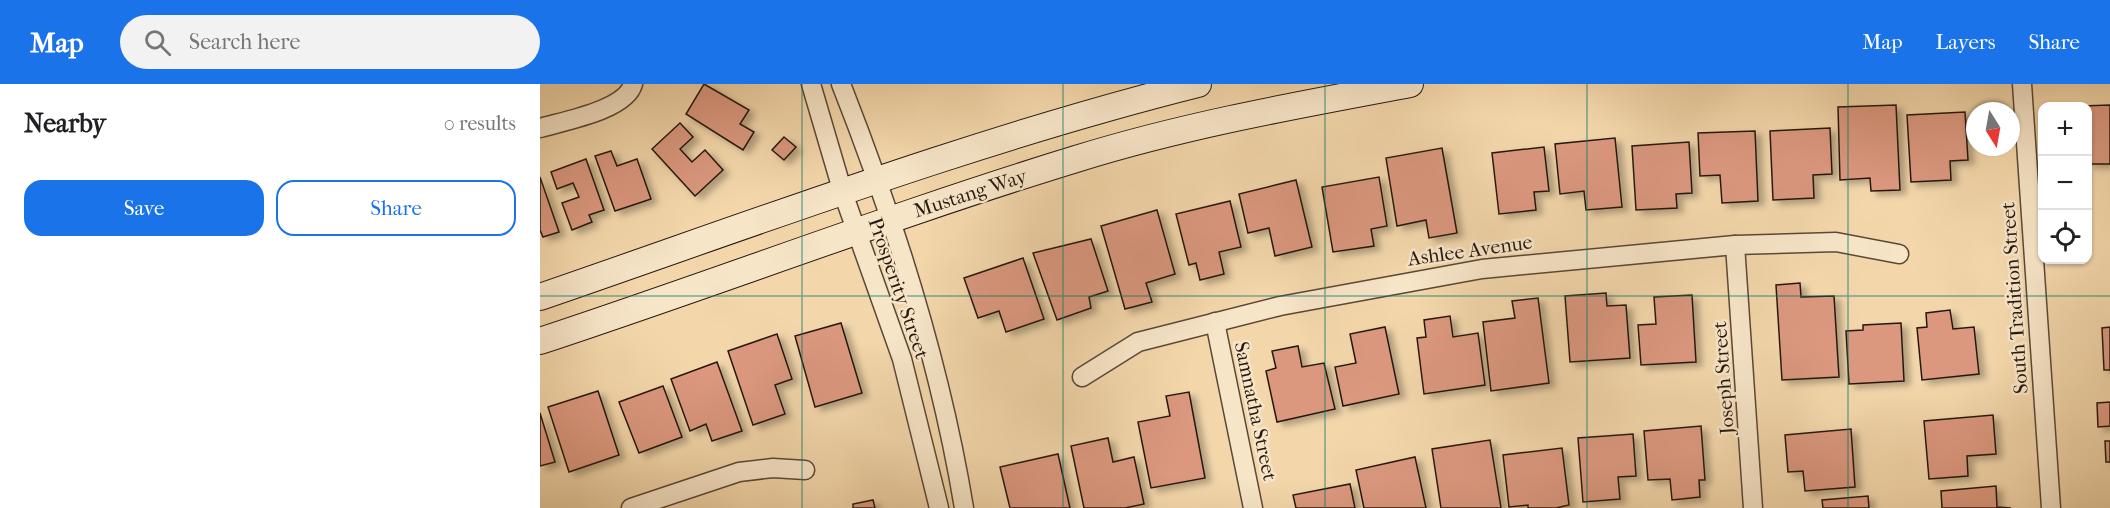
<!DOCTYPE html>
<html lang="en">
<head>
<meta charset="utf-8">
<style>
	:root { --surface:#fff; --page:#f2f2f2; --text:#202124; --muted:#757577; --line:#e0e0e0; --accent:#1a73e8 }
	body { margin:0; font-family:"IM FELL French Canon",serif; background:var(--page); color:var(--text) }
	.controls { position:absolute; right:18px; top:18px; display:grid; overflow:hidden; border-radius:12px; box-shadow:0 2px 4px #0004 }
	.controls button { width:54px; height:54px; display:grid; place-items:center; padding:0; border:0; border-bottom:2px solid var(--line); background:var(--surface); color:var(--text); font:30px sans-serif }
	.compass { position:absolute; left:1426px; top:18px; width:54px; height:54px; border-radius:50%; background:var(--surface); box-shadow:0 2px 4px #0004; rotate:169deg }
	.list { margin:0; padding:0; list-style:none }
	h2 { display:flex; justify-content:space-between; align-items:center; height:78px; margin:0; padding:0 24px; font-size:26px }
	h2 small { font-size:20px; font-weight:400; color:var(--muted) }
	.actions { display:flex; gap:12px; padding:18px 24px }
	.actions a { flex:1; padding:14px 0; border:2px solid var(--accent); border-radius:18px; text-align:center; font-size:21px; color:var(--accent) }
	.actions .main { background:var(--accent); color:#fff }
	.icon { flex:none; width:33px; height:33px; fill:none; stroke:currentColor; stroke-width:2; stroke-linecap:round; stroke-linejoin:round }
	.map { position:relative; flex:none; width:1570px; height:424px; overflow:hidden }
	header { display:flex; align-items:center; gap:36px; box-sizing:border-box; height:84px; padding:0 30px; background:var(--accent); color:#fff }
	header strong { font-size:28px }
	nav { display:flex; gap:33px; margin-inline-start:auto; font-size:21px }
	.search { width:420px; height:54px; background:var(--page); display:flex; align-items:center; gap:15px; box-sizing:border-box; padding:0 21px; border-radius:33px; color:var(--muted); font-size:22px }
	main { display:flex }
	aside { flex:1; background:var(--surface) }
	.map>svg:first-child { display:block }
</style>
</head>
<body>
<header>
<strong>Map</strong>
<div class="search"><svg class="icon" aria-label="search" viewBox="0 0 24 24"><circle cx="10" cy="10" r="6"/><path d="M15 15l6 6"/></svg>Search here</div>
<nav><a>Map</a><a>Layers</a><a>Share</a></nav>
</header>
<main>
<aside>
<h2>Nearby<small>0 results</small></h2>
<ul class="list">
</ul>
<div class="actions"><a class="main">Save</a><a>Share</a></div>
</aside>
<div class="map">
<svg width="1570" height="424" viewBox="0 0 1570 424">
	<defs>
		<filter id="shadow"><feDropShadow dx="6" dy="4" stdDeviation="3" flood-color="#0004"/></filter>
	</defs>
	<rect width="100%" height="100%" fill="#f3d7ab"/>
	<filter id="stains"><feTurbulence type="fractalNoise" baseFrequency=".00333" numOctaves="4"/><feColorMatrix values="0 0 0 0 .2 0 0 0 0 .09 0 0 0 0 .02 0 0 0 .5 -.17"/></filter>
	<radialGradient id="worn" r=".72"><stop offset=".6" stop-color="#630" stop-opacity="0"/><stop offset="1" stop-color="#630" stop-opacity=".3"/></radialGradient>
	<g fill="#db987f" stroke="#27190f" stroke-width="1.5" filter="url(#shadow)">
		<polygon points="164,0 209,26 200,40 214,48 203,66 146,30"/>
		<polygon points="1356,21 1360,106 1331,107 1330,94 1300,96 1298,23"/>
		<polygon points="1570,21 1570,80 1548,80 1548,22 1542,22"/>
		<polygon points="1425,28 1428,76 1410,77 1411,96 1371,98 1367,31"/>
		<polygon points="140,39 153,53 140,65 152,78 165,66 183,86 155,112 112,65"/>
		<polygon points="1290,44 1292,90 1273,91 1274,114 1233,116 1230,47"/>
		<polygon points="1215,47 1218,117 1182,119 1180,91 1160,92 1158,49"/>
		<polygon points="244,53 256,63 244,76 232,66"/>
		<polygon points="1075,54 1082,123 1046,126 1044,107 1020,110 1015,60"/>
		<polygon points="1149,58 1152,109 1136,110 1137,124 1096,126 1092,62"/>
		<polygon points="1004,63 1009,107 994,108 996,126 959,130 952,69"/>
		<polygon points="902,64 917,149 889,154 886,136 857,142 846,74"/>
		<polygon points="71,67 77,82 97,75 111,115 75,127 55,72"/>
		<polygon points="46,75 64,126 49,131 52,138 32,146 22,119 39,113 33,99 17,105 11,88"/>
		<polygon points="0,93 19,148 3,153 0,146"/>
		<polygon points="839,93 847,142 831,145 834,162 793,168 782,103"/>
		<polygon points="756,96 772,163 735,172 729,144 708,149 699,110"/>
		<polygon points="690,117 701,163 679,168 684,190 660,196 656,179 649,181 636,130"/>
		<polygon points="617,126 635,190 606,199 612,218 585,225 561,142"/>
		<polygon points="551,155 568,207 549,213 551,224 517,236 493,169"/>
		<polygon points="483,174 504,235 466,248 459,227 438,234 424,194"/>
		<polygon points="1260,199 1261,213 1294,212 1299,293 1242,296 1236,201"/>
		<polygon points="1066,209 1067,222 1086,221 1090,274 1030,278 1025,212"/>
		<polygon points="1152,211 1156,278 1101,281 1098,241 1116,240 1114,213"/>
		<polygon points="998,214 1009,299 951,307 943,238 975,234 972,217"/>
		<polygon points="1410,226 1413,245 1434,243 1439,290 1382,296 1377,244 1387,243 1386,229"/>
		<polygon points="910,232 913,253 938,249 945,301 884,310 877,254 886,253 884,236"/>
		<polygon points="301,239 322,309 275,323 255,252"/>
		<polygon points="1361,239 1364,297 1309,300 1306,247 1323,246 1323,241"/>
		<polygon points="845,243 859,310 803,322 795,283 816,279 810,250"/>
		<polygon points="1570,243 1570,286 1564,286 1562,244"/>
		<polygon points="237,250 252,295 235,301 245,330 213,341 188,267"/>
		<polygon points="758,262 762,283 784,279 795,325 737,338 726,287 736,284 732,267"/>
		<polygon points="177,278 202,347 172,357 166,340 150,347 131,295"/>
		<polygon points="123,302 142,353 99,369 79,318"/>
		<polygon points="58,307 79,371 29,388 8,323"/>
		<polygon points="649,308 665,394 611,404 598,338 630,332 626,312"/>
		<polygon points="1570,318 1570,342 1558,343 1557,319"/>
		<polygon points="0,329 15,378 0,382"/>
		<polygon points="1453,331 1456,370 1427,372 1428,392 1389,395 1384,337"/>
		<polygon points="1161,342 1165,396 1159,396 1160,413 1132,416 1130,395 1108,396 1104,347"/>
		<polygon points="1311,345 1315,403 1265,407 1263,387 1248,388 1245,351"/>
		<polygon points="1093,350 1096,392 1078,393 1080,415 1043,418 1038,354"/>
		<polygon points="568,354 573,378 594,373 604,420 585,424 544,424 531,362"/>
		<polygon points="950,356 961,424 901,424 892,365"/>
		<polygon points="1565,357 1570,357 1570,378 1566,378"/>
		<polygon points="1022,364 1029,421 1016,424 988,424 988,421 969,423 963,371"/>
		<polygon points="518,370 530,424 470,424 460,383"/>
		<polygon points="875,373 886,424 824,424 816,386"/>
		<polygon points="810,400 815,424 756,424 753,411"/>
		<polygon points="1456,402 1457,423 1471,424 1402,424 1401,407"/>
		<polygon points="1328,412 1329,424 1283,424 1282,416"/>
		<polygon points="333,416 335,424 313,424 313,420"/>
	</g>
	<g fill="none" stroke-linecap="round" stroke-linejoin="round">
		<defs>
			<g id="street">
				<polyline points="271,0 303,109 362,275 399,424"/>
				<path d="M301 0C355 137 400 278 424 424"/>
				<polyline points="1482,0 1511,424"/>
				<path d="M0 44C24 37 86 26 93 0"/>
				<polyline points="1195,161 1213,424"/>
				<polyline points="675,238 713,424"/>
				<polyline points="542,293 598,258 740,222 942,185 1195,161 1296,158 1359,170"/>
				<polyline points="91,424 199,388 233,384 265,386"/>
			</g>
			<g id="secondary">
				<path d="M0 213C218 138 435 56 658 0"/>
				<path d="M0 257C179 198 356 130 536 75 645 41 758 21 870 0"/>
			</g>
		</defs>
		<use href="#street" stroke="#5a4836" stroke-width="21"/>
		<use href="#secondary" stroke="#27190f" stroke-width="28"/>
		<use href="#street" stroke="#f7e5c8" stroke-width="18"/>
		<use href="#secondary" stroke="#f7e5c8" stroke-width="26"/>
	</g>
	<path fill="none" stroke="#0f766e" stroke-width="1.5" stroke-opacity="0.55" d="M262 0V424M523 0V424M785 0V424M1047 0V424M1308 0V424M0 212H1570"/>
	<g text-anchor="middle" stroke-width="5" stroke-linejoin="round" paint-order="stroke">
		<g font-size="20" fill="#27190f" stroke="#f7e5c8">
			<text transform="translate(430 109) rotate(-18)" y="7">Mustang Way</text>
			<text transform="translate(930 166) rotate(-8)" y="7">Ashlee Avenue</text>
			<text transform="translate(359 204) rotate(71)" y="7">Prosperity Street</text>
			<text transform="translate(1474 214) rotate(-94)" y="7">South Tradition Street</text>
			<text transform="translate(1183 294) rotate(-94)" y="7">Joseph Street</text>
			<text transform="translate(716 327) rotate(78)" y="7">Samnatha Street</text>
		</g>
	</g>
	<rect width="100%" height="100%" filter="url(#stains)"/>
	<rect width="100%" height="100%" fill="url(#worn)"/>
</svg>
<div class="controls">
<button>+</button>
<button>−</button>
<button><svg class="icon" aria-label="locate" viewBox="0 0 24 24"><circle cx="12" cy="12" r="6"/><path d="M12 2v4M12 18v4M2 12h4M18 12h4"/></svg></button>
</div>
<svg class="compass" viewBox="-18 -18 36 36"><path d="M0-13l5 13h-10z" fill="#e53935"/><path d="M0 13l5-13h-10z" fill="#757577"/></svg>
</div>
</main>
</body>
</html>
